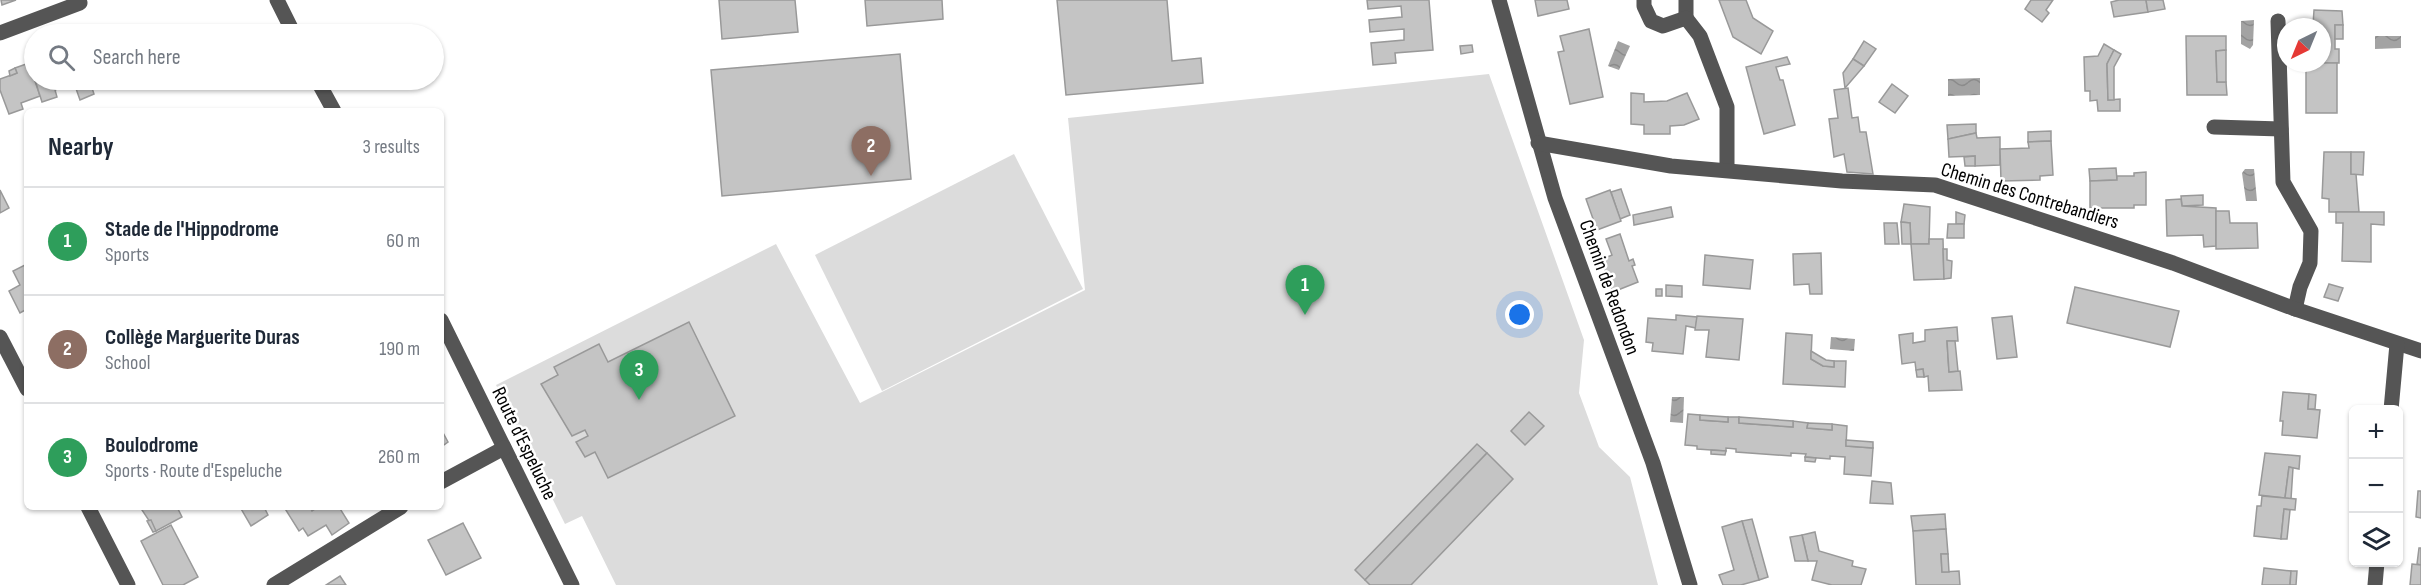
<!DOCTYPE html>
<html lang="en">
<head>
<meta charset="utf-8">
<style>
	:root { --surface:#fff; --page:#f6f6f7; --text:#1f2937; --muted:#747a83; --line:#e0e1e3; --accent:#000 }
	body { margin:0; font-family:"Sofia Sans Condensed",sans-serif; background:var(--page); color:var(--text) }
	.controls { position:absolute; right:18px; bottom:18px; display:grid; overflow:hidden; border-radius:9px; box-shadow:0 2px 4px #0004 }
	.controls button { width:54px; height:54px; display:grid; place-items:center; padding:0; border:0; border-bottom:2px solid var(--line); background:var(--surface); color:var(--text); font:30px sans-serif }
	.compass { position:absolute; left:2277px; top:18px; width:54px; height:54px; border-radius:50%; background:var(--surface); box-shadow:0 2px 4px #0004; rotate:223deg }
	.you { position:absolute; left:1520px; top:315px; width:21px; height:21px; margin:-15px; border:4px solid #fff; border-radius:50%; background:#1a73e8; box-shadow:0 0 0 9px #1a73e833 }
	.badge { display:grid; place-items:center; width:39px; height:39px; border-radius:50%; background:var(--accent); color:#fff; font-size:20px; font-weight:700 }
	.pin { position:absolute; translate:-50% -50px; filter:drop-shadow(0 2px 3px #0008) }
	.pin::after { content:''; position:absolute; top:32px; width:21px; height:18px; background:inherit; clip-path:polygon(0 0,100% 0,50% 100%) }
	.list { margin:0; padding:0; list-style:none }
	h2 { display:flex; justify-content:space-between; align-items:center; height:78px; margin:0; padding:0 24px; font-size:26px }
	h2 small { font-size:20px; font-weight:400; color:var(--muted) }
	.list li { display:grid; grid-template-columns:39px 1fr auto; gap:18px; align-items:center; box-sizing:border-box; height:108px; padding:0 24px; border-top:2px solid var(--line) }
	.list b { display:block; font-size:22px; white-space:nowrap }
	.list p { margin:0; font-size:20px; white-space:nowrap; color:var(--muted) }
	.list em { font-size:20px; font-style:normal; color:var(--muted) }
	.icon { flex:none; width:33px; height:33px; fill:none; stroke:currentColor; stroke-width:2; stroke-linecap:round; stroke-linejoin:round }
	.map { position:relative; flex:none; width:2421px; height:585px; overflow:hidden }
	.search { position:absolute; background:var(--surface); box-shadow:0 2px 4px #0004; left:24px; top:24px; width:420px; height:66px; display:flex; align-items:center; gap:15px; box-sizing:border-box; padding:0 21px; border-radius:33px; color:var(--muted); font-size:22px }
	.panel { position:absolute; background:var(--surface); box-shadow:0 2px 4px #0004; left:24px; top:108px; width:420px; height:402px; border-radius:9px }
	.map>svg:first-child { display:block }
</style>
</head>
<body>
<div class="map">
<svg width="2421" height="585" viewBox="0 0 2421 585">
	<defs>
		<pattern id="water-waves" width="16" height="10" patternUnits="userSpaceOnUse" patternTransform="scale(1.5)"><rect width="16" height="10" fill="#a3a3a3"/><path d="M0 5q4-4 8 0t8 0" fill="none" stroke="#8b8b8b"/></pattern>
	</defs>
	<rect width="100%" height="100%" fill="#fff"/>
	<g fill="#dcdcdc">
		<polygon points="1489,74 1584,340 1579,393 1599,447 1630,477 1658,585 616,585 582,516 565,524 496,385 776,244 860,403 1085,290 1068,118"/>
		<polygon points="1014,154 1083,289 882,391 815,255"/>
	</g>
	<g fill="url(#water-waves)">
		<polygon points="2254,20 2253,45 2250,49 2241,44 2241,21"/>
		<polygon points="2375,36 2401,36 2401,48 2375,49"/>
		<polygon points="1618,41 1630,46 1619,70 1608,66"/>
		<polygon points="1980,78 1980,95 1948,96 1948,79"/>
		<polygon points="2245,169 2254,169 2257,201 2246,201 2242,173"/>
		<polygon points="1831,337 1855,339 1854,351 1830,349"/>
		<polygon points="1672,397 1684,397 1683,423 1670,422"/>
	</g>
	<g fill="#c4c4c4" stroke="#999" stroke-width="1.5">
		<polygon points="1,0 16,0 2,5"/>
		<polygon points="719,0 795,0 798,32 722,39"/>
		<polygon points="865,0 942,0 943,19 867,26"/>
		<polygon points="1057,0 1167,0 1172,61 1201,58 1203,83 1066,95"/>
		<polygon points="1367,0 1429,0 1433,50 1395,53 1396,63 1373,65 1371,43 1404,40 1404,29 1370,32 1369,20 1402,17 1401,6 1368,9"/>
		<polygon points="1535,0 1567,0 1569,9 1538,16"/>
		<polygon points="1719,0 1746,0 1753,18 1773,31 1761,54 1733,37"/>
		<polygon points="2031,0 2053,0 2046,10 2049,13 2042,22 2025,9"/>
		<polygon points="2119,0 2146,0 2148,12 2114,17 2111,2"/>
		<polygon points="2146,0 2163,0 2165,9 2148,12"/>
		<polygon points="2314,10 2342,11 2343,25 2335,25 2335,49 2339,49 2339,63 2306,63 2322,63 2322,27 2306,27 2313,25"/>
		<rect x="2335" y="25" width="8" height="14"/>
		<polygon points="1589,29 1603,97 1570,104 1558,52 1564,51 1560,36"/>
		<polygon points="2186,36 2226,36 2226,50 2216,51 2217,82 2226,82 2227,95 2187,95"/>
		<polygon points="1864,41 1876,49 1864,66 1853,59"/>
		<polygon points="2104,44 2114,50 2107,64 2108,100 2120,99 2120,111 2098,111 2097,100 2090,101 2090,91 2085,91 2084,57 2098,56"/>
		<polygon points="1472,45 1473,52 1461,54 1460,46"/>
		<polygon points="2114,50 2121,54 2114,67 2114,100 2108,100 2107,64"/>
		<polygon points="2226,50 2226,82 2217,82 2216,51"/>
		<polygon points="900,54 911,179 722,196 711,70"/>
		<polygon points="1787,57 1790,64 1776,67 1780,80 1783,80 1795,125 1764,134 1746,67"/>
		<polygon points="1853,59 1864,66 1845,88 1843,73"/>
		<polygon points="29,63 40,96 21,103 23,109 9,114 0,90 0,79 17,73 15,68"/>
		<rect x="2306" y="63" width="31" height="50"/>
		<polygon points="15,68 17,73 10,76 9,71"/>
		<polygon points="35,80 73,80 74,83 55,90 57,97 42,102"/>
		<polygon points="73,80 111,80 112,81 92,88 94,94 80,100"/>
		<polygon points="1892,84 1908,96 1895,113 1879,102"/>
		<polygon points="1848,88 1852,118 1858,117 1860,132 1866,132 1873,174 1847,172 1844,154 1834,157 1829,119 1838,118 1834,90"/>
		<polygon points="1631,93 1644,94 1644,102 1667,101 1687,93 1699,119 1684,125 1670,126 1670,134 1644,134 1644,125 1631,124"/>
		<polygon points="1976,124 1976,133 1948,139 1947,125"/>
		<polygon points="2051,131 2051,141 2028,142 2028,132"/>
		<polygon points="1976,133 1977,138 2000,137 2000,165 1975,166 1975,156 1949,157 1948,139"/>
		<polygon points="2051,141 2053,175 2040,176 2040,180 2001,181 2000,149 2029,148 2028,142"/>
		<polygon points="2324,152 2351,152 2351,174 2356,174 2359,212 2329,212 2329,199 2322,198"/>
		<polygon points="2351,152 2364,152 2363,175 2351,174"/>
		<polygon points="1975,156 1975,166 1965,166 1964,157"/>
		<polygon points="2116,168 2117,180 2090,181 2089,169"/>
		<polygon points="2146,172 2146,205 2134,205 2134,208 2090,208 2090,181 2117,180 2117,176 2134,176 2134,173"/>
		<polygon points="1621,189 1630,215 1620,219 1611,192"/>
		<polygon points="0,190 9,208 0,213"/>
		<polygon points="1610,190 1621,221 1597,230 1586,199"/>
		<polygon points="2203,195 2203,205 2182,206 2181,196"/>
		<polygon points="2181,199 2182,206 2216,208 2216,246 2204,247 2203,235 2167,236 2166,200"/>
		<polygon points="1904,204 1930,207 1929,244 1911,244 1910,223 1901,222"/>
		<polygon points="1671,207 1673,217 1634,225 1633,215"/>
		<polygon points="2216,211 2229,211 2230,223 2257,223 2258,248 2216,249"/>
		<polygon points="1956,212 1965,215 1964,224 1956,224"/>
		<polygon points="2336,212 2384,212 2384,225 2371,224 2371,262 2342,261 2343,223 2336,223"/>
		<polygon points="1901,222 1910,223 1911,244 1902,244"/>
		<polygon points="1884,223 1897,223 1899,244 1885,244"/>
		<polygon points="1948,224 1964,224 1964,238 1947,238"/>
		<polygon points="1620,234 1629,261 1633,259 1635,265 1632,266 1638,282 1613,292 1601,260 1612,255 1606,239"/>
		<polygon points="1929,239 1943,239 1944,279 1914,280 1911,244 1929,244"/>
		<polygon points="1943,249 1947,249 1947,260 1952,261 1951,278 1944,279"/>
		<polygon points="1821,253 1822,294 1810,294 1809,284 1794,285 1793,254"/>
		<polygon points="1705,255 1753,260 1750,289 1703,285"/>
		<polygon points="27,264 27,309 20,313 9,291 20,285 13,271"/>
		<polygon points="2329,284 2343,288 2338,301 2324,297"/>
		<polygon points="1666,285 1682,286 1682,297 1666,296"/>
		<polygon points="2075,287 2179,311 2170,347 2067,323"/>
		<rect x="1656" y="289" width="6" height="7"/>
		<polygon points="1676,315 1697,317 1696,328 1686,326 1683,354 1652,351 1653,343 1646,342 1648,318 1676,320"/>
		<polygon points="1697,316 1743,319 1739,360 1706,357 1709,330 1695,330"/>
		<polygon points="2012,316 2017,357 1997,359 1992,318"/>
		<polygon points="689,322 735,416 608,478 595,452 585,457 576,442 588,436 585,430 572,436 541,384 558,375 554,367 599,344 608,362"/>
		<polygon points="1957,327 1958,341 1947,341 1949,372 1960,371 1962,390 1929,391 1928,376 1924,377 1923,369 1916,370 1915,362 1902,364 1899,335 1913,333 1913,343 1925,341 1925,330"/>
		<polygon points="1786,333 1812,335 1811,359 1823,366 1834,367 1834,361 1846,361 1845,387 1783,384"/>
		<polygon points="1947,341 1955,341 1958,371 1949,372"/>
		<polygon points="1811,351 1826,360 1834,361 1834,367 1823,366 1811,359"/>
		<polygon points="1923,369 1924,377 1917,377 1916,370"/>
		<polygon points="2283,392 2309,394 2308,409 2320,410 2317,438 2282,435 2283,421 2280,421"/>
		<polygon points="2309,394 2316,395 2315,409 2308,409"/>
		<polygon points="1529,412 1544,426 1525,445 1511,431"/>
		<polygon points="1688,414 1700,415 1700,420 1728,422 1728,417 1739,417 1739,423 1793,427 1793,421 1808,423 1807,428 1832,430 1832,424 1847,426 1846,446 1873,448 1871,476 1844,474 1845,457 1830,456 1830,459 1805,457 1806,454 1791,453 1791,456 1736,452 1736,449 1726,448 1726,451 1697,449 1697,446 1685,445"/>
		<polygon points="1700,415 1728,417 1728,422 1700,420"/>
		<polygon points="1739,417 1793,421 1793,427 1739,423"/>
		<polygon points="1808,423 1832,424 1832,430 1807,428"/>
		<polygon points="441,429 448,442 441,447"/>
		<polygon points="1846,440 1873,442 1873,448 1846,446"/>
		<polygon points="1477,444 1487,453 1365,580 1355,570"/>
		<polygon points="1711,450 1726,451 1725,455 1711,454"/>
		<polygon points="1487,453 1513,479 1411,585 1370,585 1365,580"/>
		<polygon points="2265,453 2300,456 2299,469 2289,467 2285,498 2259,495"/>
		<polygon points="1805,457 1816,458 1815,462 1805,461"/>
		<polygon points="2289,467 2293,468 2291,499 2285,498"/>
		<polygon points="1872,481 1891,483 1893,504 1870,503"/>
		<polygon points="2418,491 2421,491 2421,518 2416,517"/>
		<polygon points="2262,496 2296,499 2295,510 2284,509 2281,539 2254,536 2257,506 2261,506"/>
		<polygon points="140,507 177,507 182,517 156,531"/>
		<polygon points="240,507 264,507 268,515 251,526"/>
		<polygon points="284,507 310,507 312,511 318,507 339,507 349,523 332,535 326,525 308,536 303,528 299,531"/>
		<polygon points="2284,509 2290,510 2287,539 2281,539"/>
		<polygon points="1945,514 1946,529 1913,531 1911,516"/>
		<polygon points="1752,519 1768,577 1759,580 1742,521"/>
		<polygon points="151,520 156,531 153,532 147,521"/>
		<polygon points="1742,521 1759,580 1741,585 1723,585 1719,575 1734,570 1722,527"/>
		<polygon points="463,523 481,558 446,575 428,540"/>
		<polygon points="171,525 198,577 183,585 163,585 141,541"/>
		<polygon points="1946,529 1948,554 1941,554 1942,572 1959,571 1960,585 1916,585 1913,531"/>
		<polygon points="1815,532 1819,551 1853,561 1852,566 1866,569 1861,585 1832,585 1812,580 1817,561 1808,561 1802,535"/>
		<polygon points="1802,535 1808,561 1795,561 1790,537"/>
		<polygon points="2419,548 2421,548 2421,565 2417,564"/>
		<polygon points="1941,554 1948,554 1949,572 1942,572"/>
		<polygon points="2412,564 2421,565 2421,585 2410,585"/>
		<polygon points="2264,568 2291,571 2290,585 2262,585"/>
		<polygon points="2291,571 2297,571 2296,585 2290,585"/>
		<polygon points="340,576 346,585 326,585"/>
	</g>
	<g fill="none" stroke-linecap="round" stroke-linejoin="round">
		<g stroke="#555" stroke-width="15">
			<polyline points="277,0 294,34"/>
			<polyline points="1499,0 1555,198 1653,463 1690,585"/>
			<polyline points="1644,0 1644,6 1651,21 1663,26 1686,18"/>
			<polyline points="1686,0 1686,18"/>
			<polyline points="1686,18 1700,36 1727,107 1727,169"/>
			<polyline points="2278,21 2283,182 2311,231 2310,263 2300,287 2295,309"/>
			<polyline points="0,33 80,3"/>
			<polyline points="317,80 334,111"/>
			<polyline points="2214,127 2281,129"/>
			<polyline points="1538,143 1671,166 1842,181 1935,185 2173,263 2295,309 2421,351"/>
			<polyline points="441,320 572,585"/>
			<polyline points="0,337 27,389"/>
			<polyline points="2391,410 2397,344"/>
			<polyline points="441,482 504,448"/>
			<polyline points="88,507 128,585"/>
			<polyline points="274,585 401,507"/>
			<polyline points="2375,585 2377,562"/>
		</g>
	</g>
	<g text-anchor="middle" stroke-width="5" stroke-linejoin="round" paint-order="stroke">
		<g font-size="20" fill="#000" stroke="#fff">
			<text transform="translate(2030 195) rotate(17)" y="7">Chemin des Contrebandiers</text>
			<text transform="translate(1610 287) rotate(70)" y="7">Chemin de Redondon</text>
			<text transform="translate(525 443) rotate(64)" y="7">Route d'Espeluche</text>
		</g>
	</g>
</svg>
<div class="controls">
<button>+</button>
<button>−</button>
<button><svg class="icon" aria-label="layers" viewBox="0 0 24 24"><path d="M12 4l9 5-9 5-9-5zM3 14l9 5 9-5"/></svg></button>
</div>
<svg class="compass" viewBox="-18 -18 36 36"><path d="M0-13l5 13h-10z" fill="#e53935"/><path d="M0 13l5-13h-10z" fill="#747a83"/></svg>
<div class="you"></div>
<div class="pin badge" style="left:1305px;top:315px;background:#2e9e5b">1</div>
<div class="pin badge" style="left:871px;top:176px;background:#8d6e63">2</div>
<div class="pin badge" style="left:639px;top:400px;background:#2e9e5b">3</div>
<div class="search"><svg class="icon" aria-label="search" viewBox="0 0 24 24"><circle cx="10" cy="10" r="6"/><path d="M15 15l6 6"/></svg>Search here</div>
<section class="panel">
<h2>Nearby<small>3 results</small></h2>
<ul class="list">
<li><span class="badge" style="background:#2e9e5b">1</span><div><b>Stade de l'Hippodrome</b><p>Sports</p></div><em>60 m</em></li>
<li><span class="badge" style="background:#8d6e63">2</span><div><b>Collège Marguerite Duras</b><p>School</p></div><em>190 m</em></li>
<li><span class="badge" style="background:#2e9e5b">3</span><div><b>Boulodrome</b><p>Sports · Route d'Espeluche</p></div><em>260 m</em></li>
</ul>
</section>
</div>
</body>
</html>
